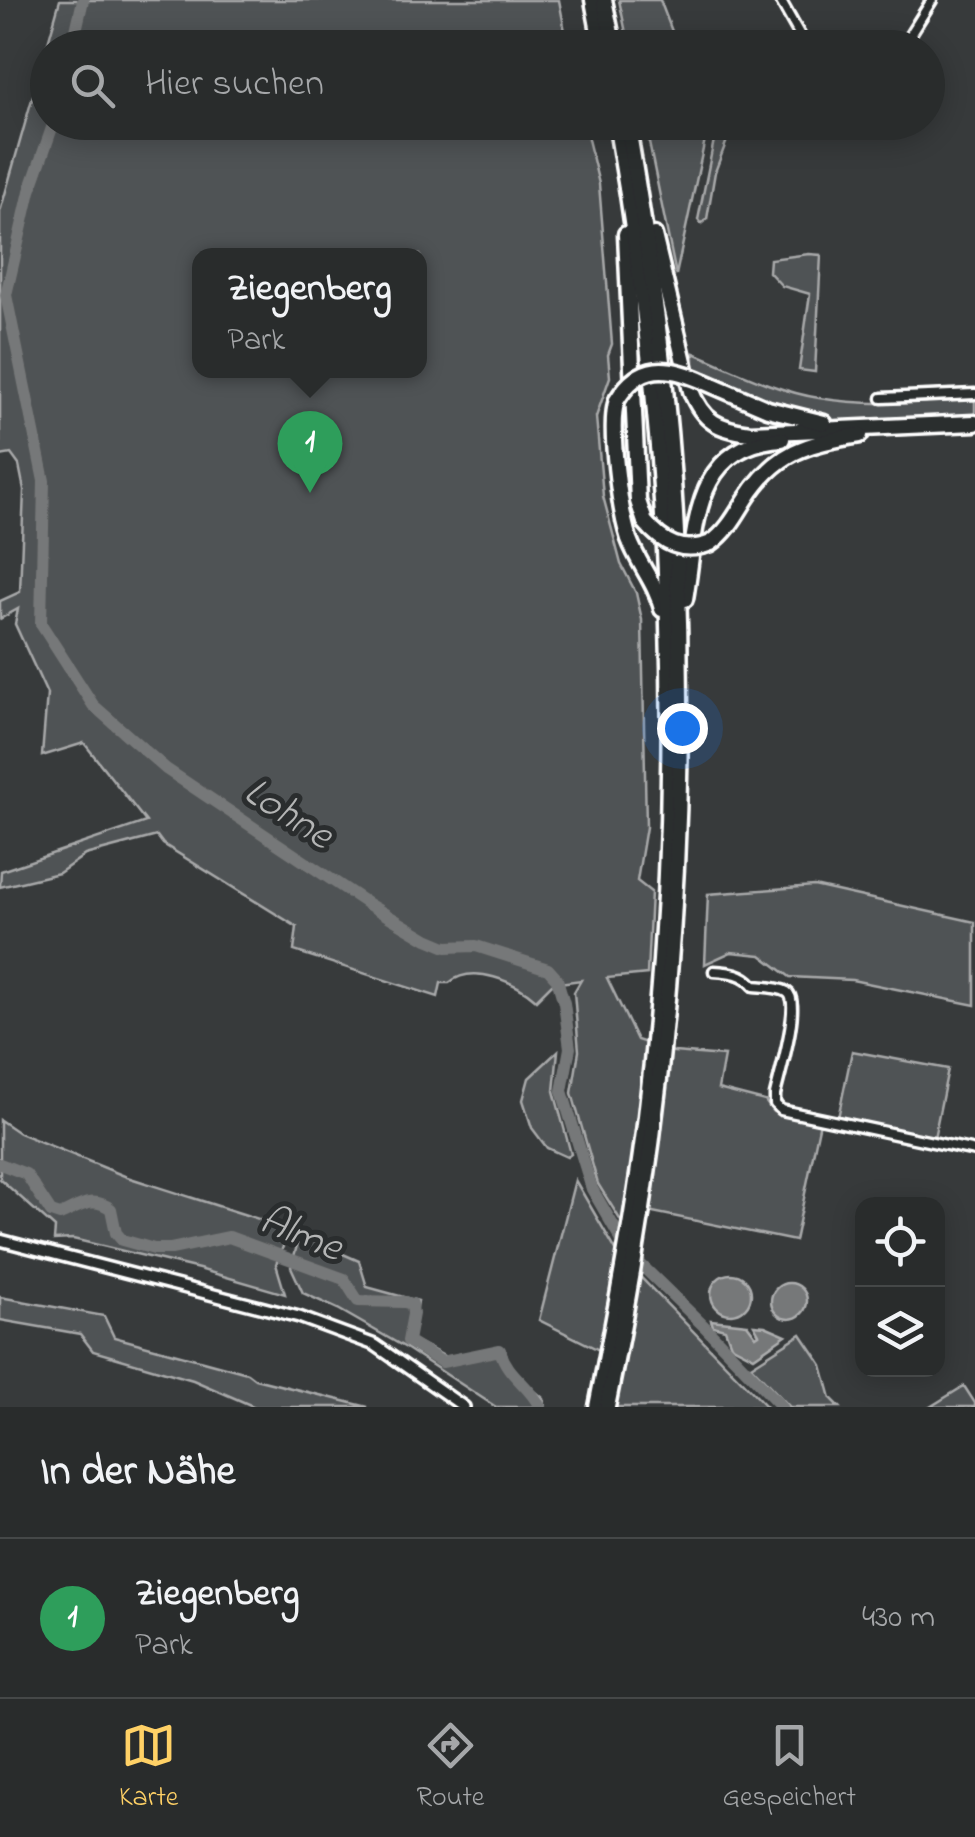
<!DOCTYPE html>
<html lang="de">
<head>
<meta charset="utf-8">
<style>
	:root { --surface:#292c2c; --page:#313434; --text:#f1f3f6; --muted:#a5a7a9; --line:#454848; --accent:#ffd166 }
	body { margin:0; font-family:"Indie Flower",sans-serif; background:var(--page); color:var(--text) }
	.controls { position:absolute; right:30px; bottom:30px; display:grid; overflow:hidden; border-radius:20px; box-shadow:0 5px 25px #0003 }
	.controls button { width:90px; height:90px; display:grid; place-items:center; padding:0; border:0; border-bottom:2px solid var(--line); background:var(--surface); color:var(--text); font:50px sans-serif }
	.you { position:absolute; left:682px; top:728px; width:35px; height:35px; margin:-25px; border:8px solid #fff; border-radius:50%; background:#1a73e8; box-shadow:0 0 0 15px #1a73e833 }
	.badge { display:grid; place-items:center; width:65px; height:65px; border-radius:50%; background:var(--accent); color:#fff; font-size:32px; font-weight:700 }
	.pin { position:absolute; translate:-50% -82px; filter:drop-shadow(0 2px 5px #0008) }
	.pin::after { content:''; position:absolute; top:52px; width:35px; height:30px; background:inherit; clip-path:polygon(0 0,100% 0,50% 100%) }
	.popup { position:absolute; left:192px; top:248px; width:235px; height:130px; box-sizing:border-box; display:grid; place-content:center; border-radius:20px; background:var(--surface); filter:drop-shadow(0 2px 8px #0005); font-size:32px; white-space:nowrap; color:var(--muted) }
	.popup b { font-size:38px; color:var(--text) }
	.popup::after { content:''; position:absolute; left:50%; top:100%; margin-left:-20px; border:20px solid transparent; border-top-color:var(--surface) }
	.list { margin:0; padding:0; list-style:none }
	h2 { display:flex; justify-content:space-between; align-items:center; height:130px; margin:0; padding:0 40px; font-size:42px }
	h2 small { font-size:32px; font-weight:400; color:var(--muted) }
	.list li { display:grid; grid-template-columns:65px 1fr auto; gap:30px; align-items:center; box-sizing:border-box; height:160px; padding:0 40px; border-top:2px solid var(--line) }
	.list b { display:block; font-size:38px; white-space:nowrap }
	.list p { margin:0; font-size:32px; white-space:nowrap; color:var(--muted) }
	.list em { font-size:32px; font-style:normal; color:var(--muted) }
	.icon { flex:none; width:55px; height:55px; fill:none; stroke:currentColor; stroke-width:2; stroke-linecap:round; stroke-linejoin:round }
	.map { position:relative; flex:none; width:975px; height:1407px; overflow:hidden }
	.search { position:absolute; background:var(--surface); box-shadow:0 5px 25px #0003; left:30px; right:30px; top:30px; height:110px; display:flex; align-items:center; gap:25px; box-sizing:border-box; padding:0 35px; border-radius:55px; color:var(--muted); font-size:38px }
	.sheet { height:290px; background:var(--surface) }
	nav { display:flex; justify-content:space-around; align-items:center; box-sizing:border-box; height:140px; border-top:2px solid var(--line); background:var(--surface); font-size:28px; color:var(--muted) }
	nav a { display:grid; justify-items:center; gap:5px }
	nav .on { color:var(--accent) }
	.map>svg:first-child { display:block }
</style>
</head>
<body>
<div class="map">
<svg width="975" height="1407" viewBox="0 0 975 1407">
	<rect width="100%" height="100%" fill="#373a3b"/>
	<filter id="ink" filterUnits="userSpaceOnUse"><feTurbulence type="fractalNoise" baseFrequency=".01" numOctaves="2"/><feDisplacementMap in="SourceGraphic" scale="20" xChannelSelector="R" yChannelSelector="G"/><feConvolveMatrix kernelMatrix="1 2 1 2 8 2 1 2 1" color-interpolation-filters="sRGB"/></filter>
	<g filter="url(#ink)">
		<g fill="#505354" stroke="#a8a9aa" stroke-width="2.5" fill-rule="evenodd">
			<path d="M60 0H559L568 47 48 48V122L584 123 599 184 612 344 608 355 610 377 596 417 603 496 621 564 636 593 642 620 646 827 637 881 651 892 647 974 607 978 637 1040 674 1052 724 1056 718 1089 765 1101 773 1112 820 1122 795 1241 653 1212 621 1221 598 1184 572 1093 579 1051 574 992 581 980 552 984 536 1000C516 982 473 963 449 983H441L438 997 294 951 297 927 163 844 157 836 85 855 59 873 0 887 1 871 146 822 84 743 42 756 47 694 15 624 18 609 0 619V601L20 592 24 490 19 465 11 454 0 456V212ZM200 255H420V370H200Z"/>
			<polygon points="619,0 660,0 678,47 629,47"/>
			<polygon points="645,123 705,123 707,130 676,275"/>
			<polygon points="720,133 729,135 715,172 707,219 701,224 698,220 715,135"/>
			<polygon points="809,254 821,255 815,372 799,370 810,294 782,286 769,272 770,259"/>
			<path d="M694 353C735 370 775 391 819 398 870 407 923 402 975 400V419C917 421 852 430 795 413 761 402 727 385 694 371Z"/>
			<polygon points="814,886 975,922 975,1005 852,980 790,977 761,955 731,952 705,964 708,894"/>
			<polygon points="558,1051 554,1091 571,1154 567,1157 547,1148 532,1128 523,1100 529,1078"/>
			<polygon points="852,1051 948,1069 934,1138 838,1118"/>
			<polygon points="0,1120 19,1133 127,1177 290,1229 276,1264 285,1294 199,1269 73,1239 54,1240 55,1228 0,1179"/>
			<polygon points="575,1180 618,1254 767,1407 616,1407 623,1362 539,1320"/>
			<polygon points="300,1235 359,1261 367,1287 418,1301 412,1339 448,1358 498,1347 505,1350 511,1370 544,1399 545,1407 496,1407 406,1348 338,1309 303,1293 291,1267"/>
			<polygon points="0,1297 104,1316 114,1337 247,1373 255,1379 368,1407 255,1407 193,1380 93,1351 80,1334 0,1320"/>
			<polygon points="801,1334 822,1365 831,1398 840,1407 790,1407 751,1366"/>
			<polygon points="964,1386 975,1403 975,1407 930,1407"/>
		</g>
		<g fill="#767879" stroke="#adaeaf" stroke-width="2.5">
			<circle cx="731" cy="1294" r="20"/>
			<circle cx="789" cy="1301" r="18"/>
			<polygon points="711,1320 747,1324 756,1336 759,1334 754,1325 765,1326 786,1335 754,1357 731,1345 725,1329 713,1326"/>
		</g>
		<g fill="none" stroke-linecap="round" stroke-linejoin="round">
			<g stroke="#767879" stroke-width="12">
				<polyline points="72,48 83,0"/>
				<polyline points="54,122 30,191 6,295 44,481 41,624 93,705 166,769 368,904 427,939 446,947 476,946 548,969 557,979 564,1003 570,1048 562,1091 592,1189 629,1253 707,1329 782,1407"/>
				<path d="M0 1164 26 1174 51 1212 60 1215C79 1207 92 1195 111 1209L116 1233 122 1240 154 1249H171L229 1237 344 1279 358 1301 404 1302 412 1304 413 1314 408 1341 442 1362 500 1350C507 1376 529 1384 540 1407"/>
			</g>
			<defs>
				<g id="minor">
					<polyline points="780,0 807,48"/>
					<polyline points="902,48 932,0"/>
					<polyline points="882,398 975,394"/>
					<path d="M714 971C730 972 744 973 754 986 764 987 779 987 787 992 802 1001 779 1077 775 1095V1104L781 1110 975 1151"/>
				</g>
				<polyline id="tertiary" points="0,1240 299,1317 375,1345 464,1407"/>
				<g id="motorway">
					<polyline points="593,0 602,48"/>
					<polyline points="604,0 614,48"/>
					<polyline points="626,234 638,501 645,522"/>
					<path d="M654 235 691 391C703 422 719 429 750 433L975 423"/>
					<polyline points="705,382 768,409 824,423"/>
					<path d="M617 400C608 425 620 512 629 539 638 564 656 583 662 609"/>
					<path d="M711 543C727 532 736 515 746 499 776 452 807 443 860 435"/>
					<path d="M685 599C697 532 690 445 782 439"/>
					<path d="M597 1407C616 1311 634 1214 646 1116 686 785 674 451 616 122"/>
					<path d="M607 1407C665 1123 689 848 677 558 672 412 652 267 627 122"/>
				</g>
			</defs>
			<use href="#minor" stroke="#fff" stroke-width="15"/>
			<use href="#tertiary" stroke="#fff" stroke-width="16"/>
			<use href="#motorway" stroke="#fff" stroke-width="21"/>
			<use href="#minor" stroke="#2a2d2e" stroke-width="8"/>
			<use href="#tertiary" stroke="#2a2d2e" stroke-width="9"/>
			<use href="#motorway" stroke="#2a2d2e" stroke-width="14"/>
			<defs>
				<g id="motorway-bridge">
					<path d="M617 400C640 362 668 365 705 382"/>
					<path d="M645 522C663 544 683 554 711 543"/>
				</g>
			</defs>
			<use href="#motorway-bridge" stroke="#fff" stroke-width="21" stroke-linecap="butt"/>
			<use href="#motorway-bridge" stroke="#2a2d2e" stroke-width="14"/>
		</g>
	</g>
	<g text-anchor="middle" stroke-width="10" stroke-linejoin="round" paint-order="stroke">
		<g font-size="42" font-style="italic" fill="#b4b5b5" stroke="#2a2d2e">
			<text transform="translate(290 811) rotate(33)" y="15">Lohne</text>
			<text transform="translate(302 1231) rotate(22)" y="15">Alme</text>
		</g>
	</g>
</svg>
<div class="controls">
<button><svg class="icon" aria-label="locate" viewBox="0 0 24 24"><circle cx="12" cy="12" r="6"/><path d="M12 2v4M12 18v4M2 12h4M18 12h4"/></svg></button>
<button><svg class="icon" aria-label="layers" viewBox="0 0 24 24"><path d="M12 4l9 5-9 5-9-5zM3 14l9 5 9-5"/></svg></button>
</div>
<div class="you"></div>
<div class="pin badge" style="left:310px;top:493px;background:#2e9e5b">1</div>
<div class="popup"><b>Ziegenberg</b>Park</div>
<div class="search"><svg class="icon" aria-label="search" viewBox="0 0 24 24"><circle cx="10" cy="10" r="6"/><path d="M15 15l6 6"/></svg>Hier suchen</div>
</div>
<section class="sheet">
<h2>In der Nähe<small></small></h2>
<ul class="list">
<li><span class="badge" style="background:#2e9e5b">1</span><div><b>Ziegenberg</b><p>Park</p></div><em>430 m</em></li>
</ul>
</section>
<nav>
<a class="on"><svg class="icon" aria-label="map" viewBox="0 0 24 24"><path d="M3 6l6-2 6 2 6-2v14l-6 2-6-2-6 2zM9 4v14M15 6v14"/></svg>Karte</a>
<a><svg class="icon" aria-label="directions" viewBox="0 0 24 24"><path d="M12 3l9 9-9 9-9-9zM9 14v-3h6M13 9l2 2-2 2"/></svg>Route</a>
<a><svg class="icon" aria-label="saved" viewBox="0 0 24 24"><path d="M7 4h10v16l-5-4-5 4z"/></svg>Gespeichert</a>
</nav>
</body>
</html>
